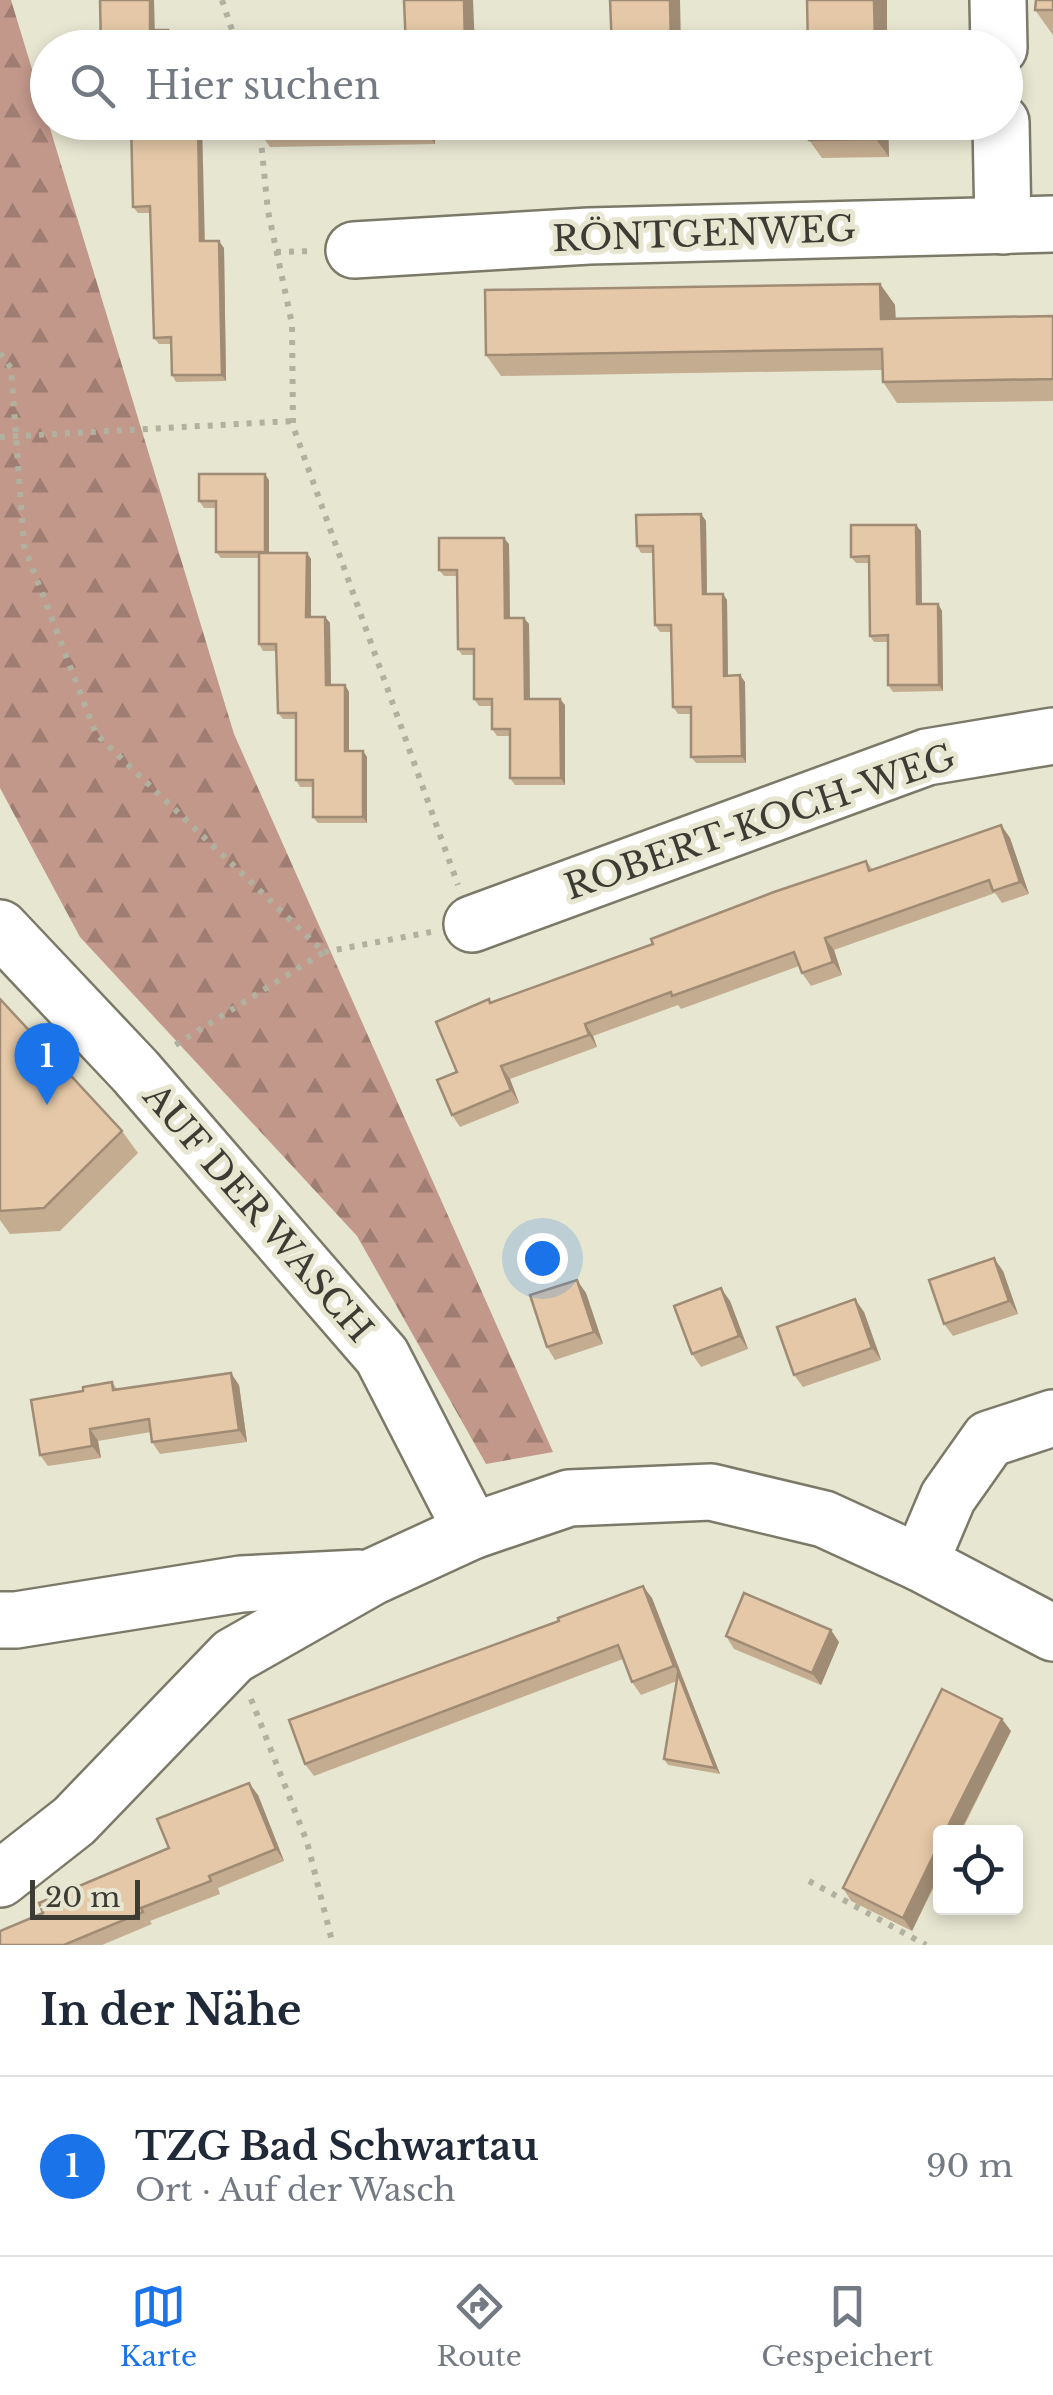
<!DOCTYPE html>
<html lang="de">
<head>
<meta charset="utf-8">
<style>
	:root { --surface:#fff; --page:#f6f6f7; --text:#1f2937; --muted:#747a83; --line:#e0e1e3; --accent:#1a73e8 }
	body { margin:0; font-family:"Libre Baskerville",serif; background:var(--page); color:var(--text) }
	.controls { position:absolute; right:30px; bottom:30px; display:grid; overflow:hidden; border-radius:10px; box-shadow:0 5px 15px #0003 }
	.controls button { width:90px; height:90px; display:grid; place-items:center; padding:0; border:0; border-bottom:2px solid var(--line); background:var(--surface); color:var(--text); font:50px sans-serif }
	.scale { position:absolute; left:30px; bottom:25px; width:110px; box-sizing:border-box; padding-left:10px; border:5px solid #3c3c34; border-top:0; font-size:28px; line-height:35px; white-space:nowrap; color:#3c3c34; -webkit-text-stroke:8px #e7e6d1; paint-order:stroke }
	.you { position:absolute; left:542px; top:1258px; width:35px; height:35px; margin:-25px; border:8px solid #fff; border-radius:50%; background:#1a73e8; box-shadow:0 0 0 15px #1a73e833 }
	.badge { display:grid; place-items:center; width:65px; height:65px; border-radius:50%; background:var(--accent); color:#fff; font-size:32px; font-weight:700 }
	.pin { position:absolute; translate:-50% -82px; filter:drop-shadow(0 2px 5px #0008) }
	.pin::after { content:''; position:absolute; top:52px; width:35px; height:30px; background:inherit; clip-path:polygon(0 0,100% 0,50% 100%) }
	.list { margin:0; padding:0; list-style:none }
	h2 { display:flex; justify-content:space-between; align-items:center; height:130px; margin:0; padding:0 40px; font-size:42px }
	h2 small { font-size:32px; font-weight:400; color:var(--muted) }
	.list li { display:grid; grid-template-columns:65px 1fr auto; gap:30px; align-items:center; box-sizing:border-box; height:180px; padding:0 40px; border-top:2px solid var(--line) }
	.list b { display:block; font-size:38px; white-space:nowrap }
	.list p { margin:0; font-size:32px; white-space:nowrap; color:var(--muted) }
	.list em { font-size:32px; font-style:normal; color:var(--muted) }
	.icon { flex:none; width:55px; height:55px; fill:none; stroke:currentColor; stroke-width:2; stroke-linecap:round; stroke-linejoin:round }
	.map { position:relative; flex:none; width:1053px; height:1945px; overflow:hidden }
	.search { position:absolute; background:var(--surface); box-shadow:0 5px 15px #0003; left:30px; right:30px; top:30px; height:110px; display:flex; align-items:center; gap:25px; box-sizing:border-box; padding:0 35px; border-radius:55px; color:var(--muted); font-size:38px }
	.sheet { height:310px; background:var(--surface) }
	nav { display:flex; justify-content:space-around; align-items:center; box-sizing:border-box; height:140px; border-top:2px solid var(--line); background:var(--surface); font-size:28px; color:var(--muted) }
	nav a { display:grid; justify-items:center; gap:5px }
	nav .on { color:var(--accent) }
	.map>svg:first-child { display:block }
</style>
</head>
<body>
<div class="map">
<svg width="1053" height="1945" viewBox="0 0 1053 1945">
	<defs>
		<pattern id="forest-firs" width="22" height="20" patternUnits="userSpaceOnUse" patternTransform="scale(2.5)"><rect width="22" height="20" fill="#c2988b"/><path d="M5 1l3.5 6h-7zM16 11l3.5 6h-7z" fill="#9f7d72"/></pattern>
	</defs>
	<rect width="100%" height="100%" fill="#e7e6d1"/>
	<polygon fill="url(#forest-firs)" points="0,0 11,0 234,734 553,1452 486,1464 357,1236 80,937 0,788"/>
	<g fill="none" stroke-linecap="round" stroke-linejoin="round">
		<defs>
			<g id="minor">
				<polyline points="998,0 999,48"/>
				<polyline points="1001,122 1003,226"/>
				<polyline points="354,250 589,236 1053,224"/>
				<polyline points="472,924 927,757 1053,736"/>
				<polyline points="0,928 135,1071 382,1356 472,1531"/>
				<polyline points="920,1563 948,1497 989,1439 1053,1418"/>
				<polyline points="0,1620 16,1620 241,1584 359,1578"/>
				<polyline points="0,1879 74,1821 233,1656 372,1577 472,1531 569,1498 711,1492 824,1519 920,1563 1053,1633"/>
			</g>
		</defs>
		<use href="#minor" stroke="#7b7a68" stroke-width="60"/>
		<g stroke="#b1b1a0" stroke-width="6" stroke-dasharray="5 8" stroke-linecap="butt">
			<polyline points="222,0 238,48"/>
			<polyline points="259,122 268,211 292,324 293,426 458,885"/>
			<polyline points="276,252 313,251"/>
			<polyline points="0,353 11,368 24,546 96,734 324,952 172,1047"/>
			<polyline points="0,437 293,421"/>
			<polyline points="324,952 431,932"/>
			<polyline points="251,1699 307,1842 333,1945"/>
			<polyline points="809,1881 926,1945"/>
		</g>
		<use href="#minor" stroke="#fff" stroke-width="55"/>
	</g>
	<g fill="#c4ac90">
		<polygon points="1053,0 1053,35 1035,10"/>
		<polygon points="131,122 205,241 224,248 226,381 176,382 172,375 171,344 159,344 154,338 150,213 138,213 133,207"/>
		<polygon points="434,122 435,144 270,147 260,133"/>
		<polygon points="641,122 641,138 542,139 531,124"/>
		<polygon points="888,122 889,157 822,158 809,140"/>
		<polygon points="880,284 895,305 896,319 1053,316 1053,401 897,403 883,382 882,370 501,376 486,355"/>
		<polygon points="269,480 269,553 307,553 311,559 311,617 325,617 330,623 331,685 345,685 349,692 349,751 363,751 367,757 367,823 318,823 313,817 313,787 300,787 296,780 296,719 283,719 278,713 277,651 263,651 259,644 259,558 221,558 216,552 216,508 204,508 199,501"/>
		<polygon points="701,514 706,521 707,594 723,594 727,600 728,676 745,682 746,763 696,763 691,757 691,714 678,714 673,707 672,632 660,632 655,625 653,553 641,553 637,546"/>
		<polygon points="921,531 922,604 938,604 942,611 943,691 893,692 888,685 888,642 874,642 870,636 869,563 856,563 851,557"/>
		<polygon points="509,544 510,618 529,624 530,699 565,705 565,785 515,785 510,778 510,736 497,736 492,729 492,706 479,706 474,699 474,655 462,655 458,649 457,576 444,576 439,570"/>
		<polygon points="1001,825 1010,838 1029,894 1002,903 995,893 834,950 842,975 811,986 802,973 799,966 681,1009 678,1005 593,1036 597,1047 510,1079 519,1103 460,1127 452,1115 457,1072 491,1002 653,944 866,861 873,870"/>
		<polygon points="0,999 122,1131 138,1153 60,1231 10,1234 0,1220"/>
		<polygon points="1003,1271 1018,1314 953,1336 944,1324"/>
		<polygon points="586,1293 603,1344 555,1360 547,1347"/>
		<polygon points="730,1301 748,1349 701,1367 692,1354"/>
		<polygon points="864,1312 881,1360 803,1387 794,1375"/>
		<polygon points="112,1382 117,1389 239,1385 247,1442 160,1454 152,1442 151,1432 98,1441 101,1458 48,1466 40,1455 83,1391"/>
		<polygon points="652,1598 720,1774 668,1765 664,1759 677,1681 641,1695 632,1682 623,1659 314,1776 305,1764"/>
		<polygon points="726,1636 839,1642 821,1685 734,1649"/>
		<polygon points="1011,1731 912,1931 851,1901 843,1888"/>
		<polygon points="258,1795 284,1861 218,1888 220,1894 150,1921 152,1924 102,1945 0,1945 43,1913 169,1848"/>
	</g>
	<g fill="#a08c75">
		<polygon points="150,0 154,0 155,36 150,30"/>
		<polygon points="464,0 473,0 475,48 465,48"/>
		<polygon points="670,0 680,0 681,48 671,48"/>
		<polygon points="874,0 887,0 887,48 875,48"/>
		<polygon points="168,30 173,36 173,48 169,48"/>
		<polygon points="198,122 202,122 205,248 200,241"/>
		<polygon points="425,122 434,122 435,144 425,130"/>
		<polygon points="631,122 641,122 641,138"/>
		<polygon points="876,122 888,122 889,157 876,139"/>
		<polygon points="219,241 224,248 226,381 222,375"/>
		<polygon points="880,284 895,305 896,340 881,319"/>
		<polygon points="265,474 269,480 269,558 265,552"/>
		<polygon points="701,514 706,521 707,601 703,594"/>
		<polygon points="916,525 921,531 922,611 917,604"/>
		<polygon points="504,538 509,544 510,624 505,618"/>
		<polygon points="307,553 311,559 311,624 306,617"/>
		<polygon points="723,594 727,600 728,682 724,676"/>
		<polygon points="938,604 942,611 943,691 939,685"/>
		<polygon points="325,617 330,623 331,692 326,685"/>
		<polygon points="524,618 529,624 530,706 525,699"/>
		<polygon points="740,675 745,682 746,763 742,756"/>
		<polygon points="345,685 349,692 349,757 345,751"/>
		<polygon points="560,699 565,705 565,785 561,778"/>
		<polygon points="363,751 367,757 367,823 363,817"/>
		<polygon points="1001,825 1010,838 1029,894 1020,882"/>
		<polygon points="825,938 834,950 842,975 833,962"/>
		<polygon points="585,1024 593,1036 597,1047 589,1035"/>
		<polygon points="501,1066 510,1079 519,1103 511,1090"/>
		<polygon points="994,1258 1003,1271 1018,1314 1009,1301"/>
		<polygon points="577,1280 586,1293 603,1344 594,1332"/>
		<polygon points="721,1288 730,1301 748,1349 739,1336"/>
		<polygon points="855,1299 864,1312 881,1360 872,1348"/>
		<polygon points="231,1373 239,1385 247,1442 239,1430"/>
		<polygon points="90,1429 98,1441 101,1458 92,1446"/>
		<polygon points="643,1586 652,1598 683,1679 674,1666"/>
		<polygon points="831,1630 839,1642 821,1685 812,1673"/>
		<polygon points="678,1673 683,1679 720,1774 715,1768"/>
		<polygon points="1002,1719 1011,1731 960,1832 945,1832"/>
		<polygon points="249,1783 258,1795 284,1861 276,1849"/>
		<polygon points="940,1842 940,1872 912,1931 903,1918"/>
	</g>
	<g fill="#e4c8a7" stroke="#a08c75" stroke-width="2.5">
		<polygon points="100,0 150,0 150,30 168,30 169,48 101,48"/>
		<polygon points="404,0 464,0 465,48 406,48"/>
		<polygon points="610,0 670,0 671,48 612,48"/>
		<polygon points="807,0 874,0 875,48 808,48"/>
		<polygon points="1036,0 1053,0 1053,10 1035,10"/>
		<polygon points="131,122 198,122 200,241 219,241 222,375 172,375 171,337 154,338 150,206 133,207"/>
		<polygon points="260,122 425,122 425,130 260,133"/>
		<polygon points="531,122 629,122 531,124"/>
		<polygon points="809,122 876,122 876,139 809,140"/>
		<polygon points="880,284 881,319 1053,316 1053,379 883,382 882,349 486,355 485,290"/>
		<polygon points="199,474 265,474 265,552 216,552 216,501 199,501"/>
		<polygon points="701,514 703,594 723,594 724,676 740,675 742,756 691,757 691,707 673,707 671,625 655,625 653,546 637,546 636,515"/>
		<polygon points="851,525 916,525 917,604 938,604 939,685 888,685 888,635 870,636 869,556 851,557"/>
		<polygon points="439,538 504,538 505,618 524,618 525,699 560,699 561,778 510,778 510,729 492,729 492,699 474,699 474,649 458,649 457,570 439,570"/>
		<polygon points="259,553 307,553 306,617 325,617 326,685 345,685 345,751 363,751 363,817 313,817 313,780 296,780 296,713 278,713 276,644 259,644"/>
		<polygon points="1001,825 1020,882 993,891 989,880 825,938 833,962 802,973 794,952 672,996 671,992 585,1024 589,1035 501,1066 511,1090 452,1115 437,1080 457,1072 436,1022 489,999 490,1003 653,944 651,939 774,892 866,861 869,871"/>
		<polygon points="0,999 122,1131 44,1208 0,1211"/>
		<polygon points="994,1258 1009,1301 944,1324 929,1280"/>
		<polygon points="577,1280 594,1332 547,1347 530,1295"/>
		<polygon points="721,1288 739,1336 692,1354 674,1306"/>
		<polygon points="855,1299 872,1348 794,1375 777,1327"/>
		<polygon points="231,1373 239,1430 152,1442 149,1419 90,1429 92,1446 40,1455 31,1400 83,1391 83,1387 112,1382 113,1390"/>
		<polygon points="643,1586 674,1666 632,1682 618,1645 305,1764 289,1720 559,1621 558,1618"/>
		<polygon points="744,1593 831,1630 812,1673 726,1636"/>
		<polygon points="678,1673 715,1768 664,1759"/>
		<polygon points="942,1689 1002,1719 945,1832 940,1832 940,1842 903,1918 843,1888"/>
		<polygon points="249,1783 276,1849 209,1876 211,1881 141,1908 143,1912 64,1945 0,1945 0,1931 43,1913 39,1903 169,1848 157,1819"/>
	</g>
	<g text-anchor="middle" stroke-width="10" stroke-linejoin="round" paint-order="stroke">
		<g font-size="35" fill="#3c3c34" stroke="#e7e6d1">
			<text transform="translate(704 234) rotate(-2)" y="12">RÖNTGENWEG</text>
			<text transform="translate(760 822) rotate(-19)" y="12">ROBERT-KOCH-WEG</text>
			<text transform="translate(258 1213) rotate(49)" y="12">AUF DER WASCH</text>
		</g>
	</g>
</svg>
<div class="controls">
<button><svg class="icon" aria-label="locate" viewBox="0 0 24 24"><circle cx="12" cy="12" r="6"/><path d="M12 2v4M12 18v4M2 12h4M18 12h4"/></svg></button>
</div>
<div class="scale">20 m</div>
<div class="you"></div>
<div class="pin badge" style="left:47px;top:1105px">1</div>
<div class="search"><svg class="icon" aria-label="search" viewBox="0 0 24 24"><circle cx="10" cy="10" r="6"/><path d="M15 15l6 6"/></svg>Hier suchen</div>
</div>
<section class="sheet">
<h2>In der Nähe<small></small></h2>
<ul class="list">
<li><span class="badge">1</span><div><b>TZG Bad Schwartau</b><p>Ort · Auf der Wasch</p></div><em>90 m</em></li>
</ul>
</section>
<nav>
<a class="on"><svg class="icon" aria-label="map" viewBox="0 0 24 24"><path d="M3 6l6-2 6 2 6-2v14l-6 2-6-2-6 2zM9 4v14M15 6v14"/></svg>Karte</a>
<a><svg class="icon" aria-label="directions" viewBox="0 0 24 24"><path d="M12 3l9 9-9 9-9-9zM9 14v-3h6M13 9l2 2-2 2"/></svg>Route</a>
<a><svg class="icon" aria-label="saved" viewBox="0 0 24 24"><path d="M7 4h10v16l-5-4-5 4z"/></svg>Gespeichert</a>
</nav>
</body>
</html>
